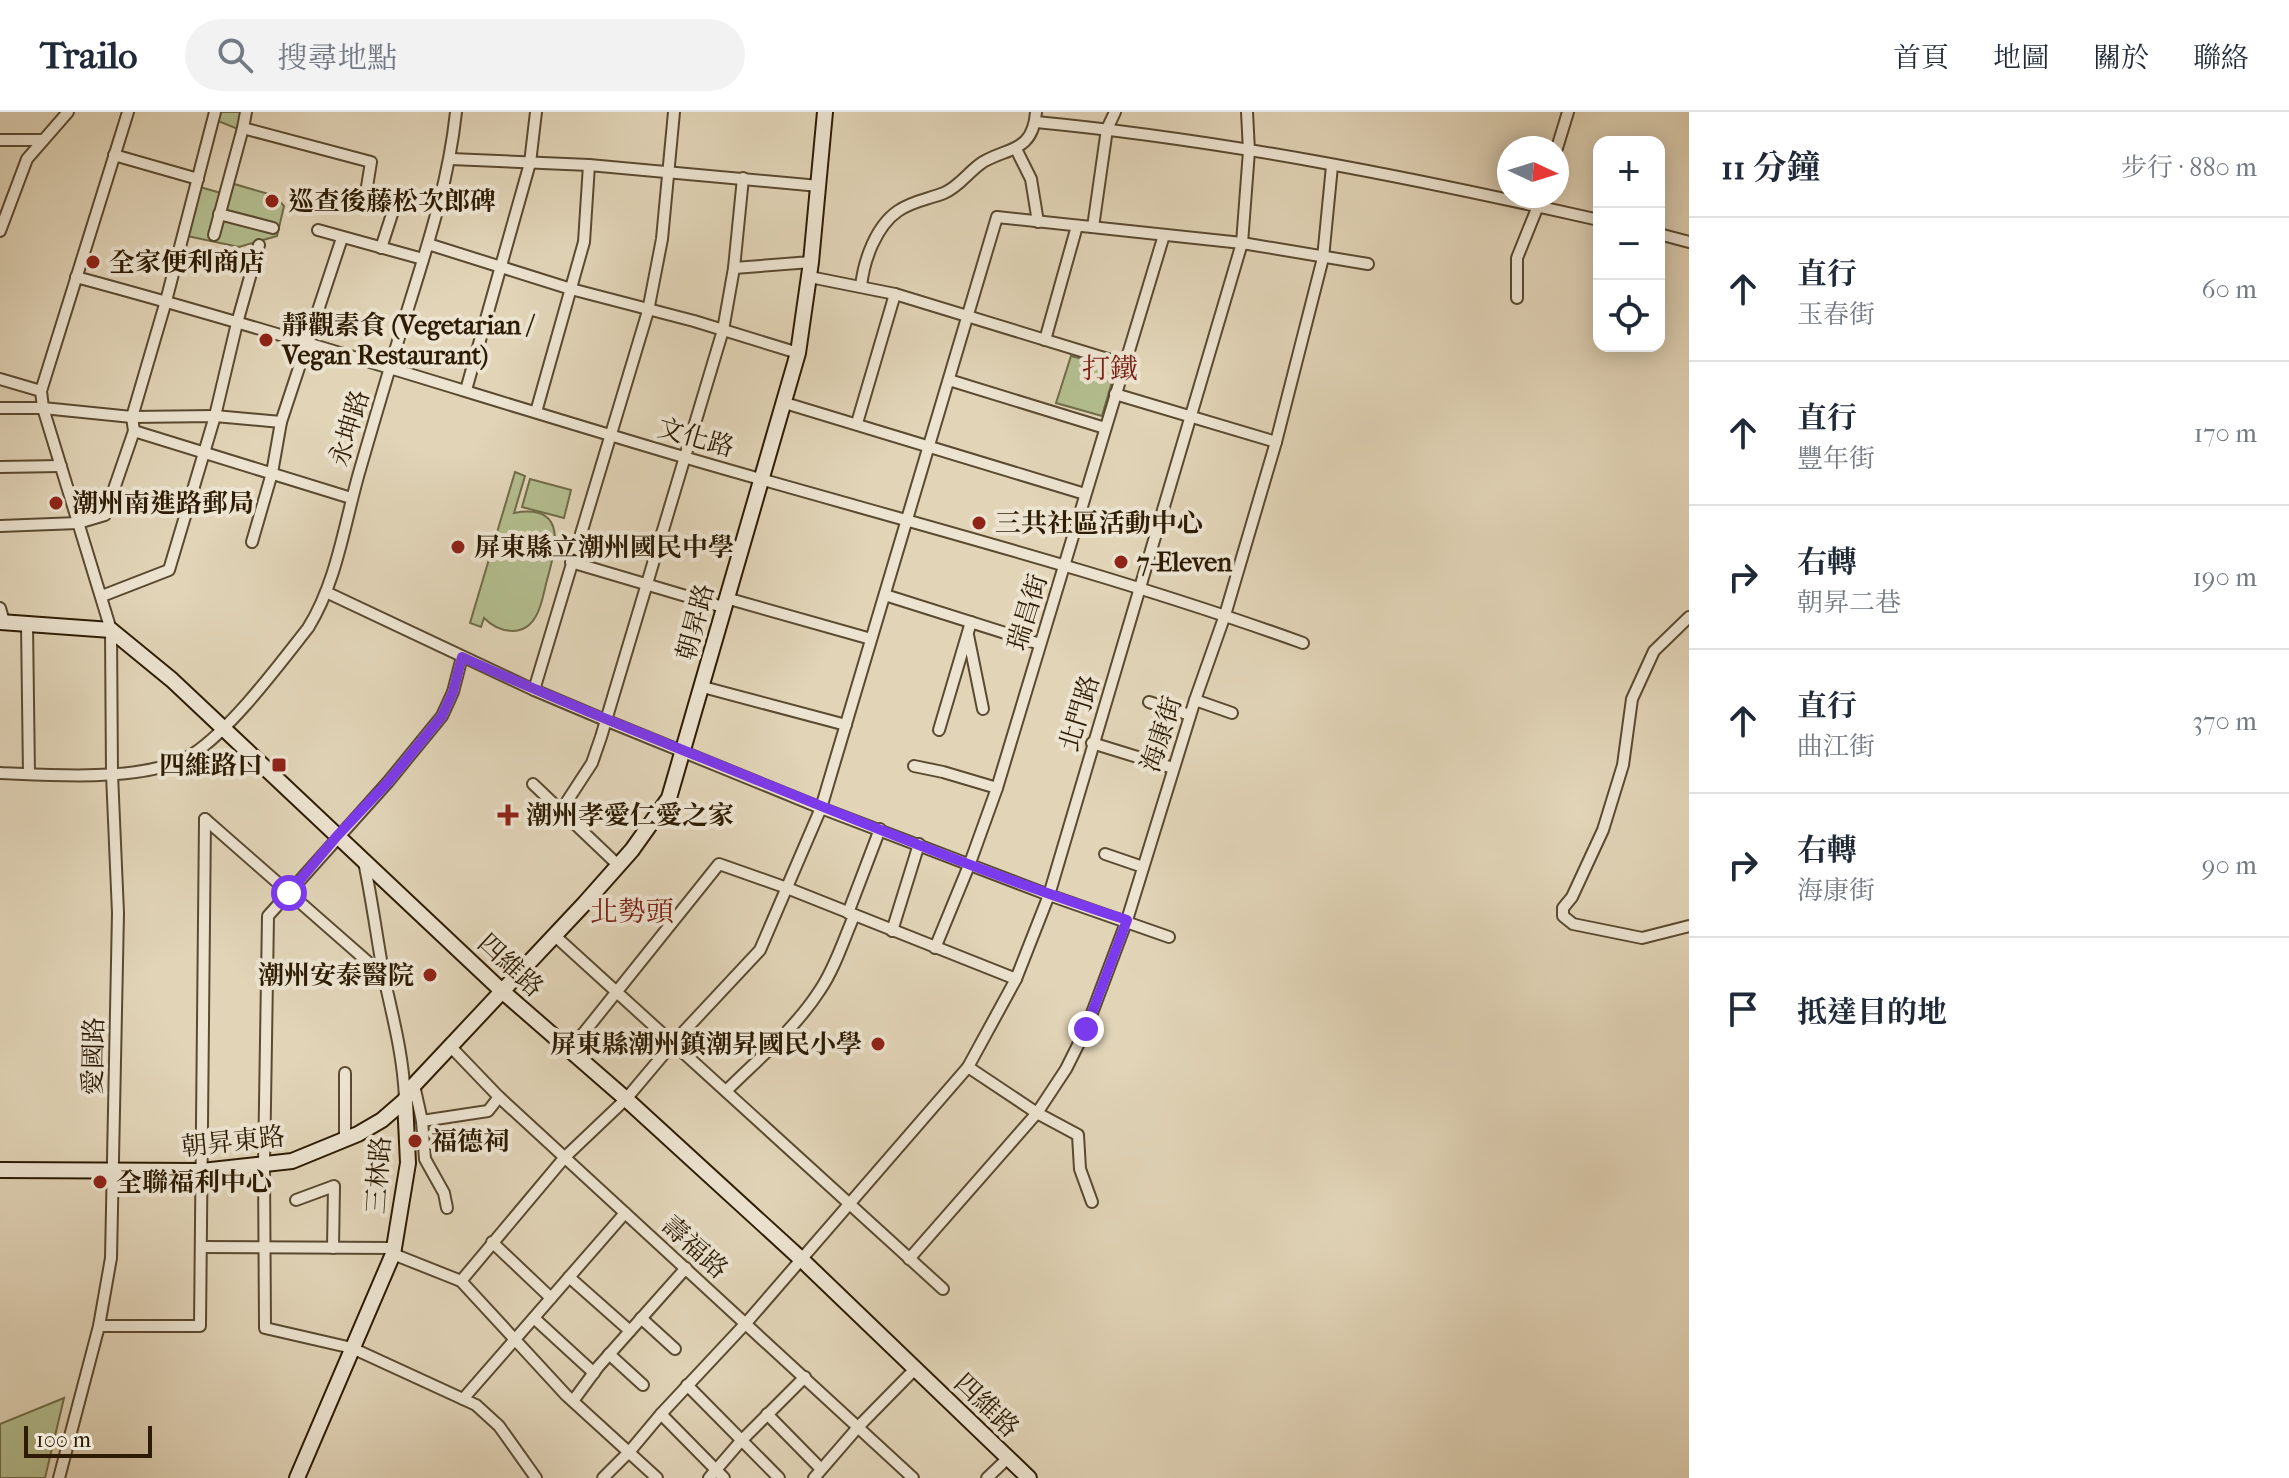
<!DOCTYPE html>
<html lang="zh-TW">
<head>
<meta charset="utf-8">
<style>
	:root { --surface:#fff; --page:#f2f2f3; --text:#1f2937; --muted:#747a83; --line:#e0e1e3 }
	body { margin:0; font-family:"IM FELL French Canon","Noto Serif TC",serif; background:var(--page); color:var(--text) }
	.controls { position:absolute; right:24px; top:24px; display:grid; overflow:hidden; border-radius:16px; box-shadow:0 4px 20px #0003 }
	.controls button { width:72px; height:72px; display:grid; place-items:center; padding:0; border:0; border-bottom:2px solid var(--line); background:var(--surface); color:var(--text); font:40px sans-serif }
	.compass { position:absolute; left:1497px; top:24px; width:72px; height:72px; border-radius:50%; background:var(--surface); box-shadow:0 4px 20px #0003; rotate:94deg }
	.scale { position:absolute; left:24px; bottom:20px; width:128px; box-sizing:border-box; padding-left:8px; border:4px solid #2d1c03; border-top:0; font-size:22px; line-height:28px; white-space:nowrap; color:#2d1c03; -webkit-text-stroke:6px #ece3d0; paint-order:stroke }
	.stop { position:absolute; width:24px; height:24px; margin:-18px; border:6px solid #7c3aed; border-radius:50%; background:#fff }
	.stop.end { background:#7c3aed; border-color:#fff; box-shadow:0 2px 8px #0008 }
	.list { margin:0; padding:0; list-style:none }
	h2 { display:flex; justify-content:space-between; align-items:center; height:104px; margin:0; padding:0 32px; font-size:34px }
	h2 small { font-size:26px; font-weight:400; color:var(--muted) }
	.list li { display:grid; grid-template-columns:52px 1fr auto; gap:24px; align-items:center; box-sizing:border-box; height:144px; padding:0 32px; border-top:2px solid var(--line) }
	.list b { display:block; font-size:30px; white-space:nowrap }
	.list p { margin:0; font-size:26px; white-space:nowrap; color:var(--muted) }
	.list em { font-size:26px; font-style:normal; color:var(--muted) }
	.icon { flex:none; width:44px; height:44px; fill:none; stroke:currentColor; stroke-width:2; stroke-linecap:round; stroke-linejoin:round }
	.map { position:relative; flex:none; width:1689px; height:1366px; overflow:hidden }
	header { display:flex; align-items:center; gap:48px; box-sizing:border-box; height:112px; padding:0 40px; background:var(--surface); border-bottom:2px solid var(--line) }
	header strong { font-size:38px }
	nav { display:flex; gap:44px; margin-inline-start:auto; font-size:28px }
	.search { width:560px; height:72px; background:var(--page); display:flex; align-items:center; gap:20px; box-sizing:border-box; padding:0 28px; border-radius:44px; color:var(--muted); font-size:30px }
	main { display:flex }
	aside { flex:1; background:var(--surface) }
	.map>svg:first-child { display:block }
</style>
</head>
<body>
<header>
<strong>Trailo</strong>
<div class="search"><svg class="icon" aria-label="search" viewBox="0 0 24 24"><circle cx="10" cy="10" r="6"/><path d="M15 15l6 6"/></svg>搜尋地點</div>
<nav><a>首頁</a><a>地圖</a><a>關於</a><a>聯絡</a></nav>
</header>
<main>
<div class="map">
<svg width="1689" height="1366" viewBox="0 0 1689 1366">
	<rect width="100%" height="100%" fill="#e1d4b7"/>
	<filter id="stains"><feTurbulence type="fractalNoise" baseFrequency=".0025" numOctaves="4"/><feColorMatrix values="0 0 0 0 .2 0 0 0 0 .09 0 0 0 0 .02 0 0 0 .5 -.17"/></filter>
	<radialGradient id="worn" r=".72"><stop offset=".6" stop-color="#630" stop-opacity="0"/><stop offset="1" stop-color="#630" stop-opacity=".3"/></radialGradient>
	<g fill="#b3bd8e" stroke="#706c48" stroke-width="2">
		<polygon points="221,0 249,0 231,71 275,84 284,94 277,124 239,135 187,124 200,75 221,81 238,17 218,9"/>
		<polygon points="1071,244 1116,256 1102,304 1056,291"/>
		<path d="M515 360 525 364 514 401C568 391 556 436 547 468 544 479 542 494 536 504 524 526 499 521 484 506L481 515 470 511Z"/>
		<polygon points="530,367 571,378 564,406 522,395"/>
		<polygon points="64,1286 45,1366 0,1366 0,1312"/>
	</g>
	<g fill="none" stroke-linecap="round" stroke-linejoin="round">
		<defs>
			<g id="street">
				<polyline points="246,0 243,16 371,50 365,87 394,96 381,136"/>
				<path d="M1036 10C1225 28 1414 66 1599 108"/>
				<polyline points="0,28 41,28"/>
				<polyline points="1557,36 1568,0"/>
				<polyline points="1016,37 1031,67 1038,110"/>
				<polyline points="114,43 198,67"/>
				<polyline points="451,47 589,53 819,74"/>
				<polyline points="219,102 273,116"/>
				<polyline points="1093,115 1107,17 1115,0"/>
				<polyline points="318,118 423,147"/>
				<polyline points="0,119 27,47 68,0"/>
				<polyline points="1659,122 1689,130"/>
				<polyline points="214,123 243,16"/>
				<polyline points="428,132 571,177 694,209 798,241"/>
				<polyline points="734,156 811,150"/>
				<path d="M76 165C281 220 483 286 687 346 892 406 1101 458 1303 531"/>
				<polyline points="810,165 895,182 1124,252"/>
				<path d="M861 174C864 148 876 114 898 99 912 89 929 87 944 81 959 75 969 59 983 50 1009 35 1033 40 1036 0"/>
				<polyline points="1517,186 1517,146 1542,84"/>
				<polyline points="1045,228 1077,114"/>
				<polyline points="0,267 41,279"/>
				<polyline points="949,268 1105,316"/>
				<polyline points="466,278 530,51 536,0"/>
				<polyline points="1115,282 1276,330"/>
				<polyline points="785,291 1085,382"/>
				<polyline points="0,296 43,296 132,305 215,304 281,310"/>
				<polyline points="536,300 584,130 589,53"/>
				<polyline points="857,311 895,182"/>
				<polyline points="134,319 351,386"/>
				<polyline points="0,355 61,354"/>
				<polyline points="0,414 78,411 105,403 134,319 132,305 166,189 215,0"/>
				<polyline points="252,430 272,361 281,310 342,126"/>
				<polyline points="571,450 723,495"/>
				<polyline points="326,480 534,578 605,608 821,696 1049,783 1169,825"/>
				<polyline points="885,483 1040,532"/>
				<polyline points="102,484 169,458 215,304 237,211 259,133"/>
				<polyline points="726,486 871,527"/>
				<polyline points="0,496 4,510"/>
				<polyline points="1689,505 1654,539 1632,587 1623,653 1603,718 1572,785 1563,796 1563,804 1573,812 1642,826 1689,814"/>
				<polyline points="27,513 29,662"/>
				<polyline points="968,523 983,597"/>
				<polyline points="462,545 453,580 442,604 388,670 268,804 264,1054 265,1216 352,1236 476,1293 499,1314 536,1366"/>
				<polyline points="703,575 846,613"/>
				<polyline points="534,578 648,199 662,127 674,0"/>
				<polyline points="1195,588 1232,601"/>
				<polyline points="1149,590 1190,603"/>
				<polyline points="939,618 971,510"/>
				<polyline points="1092,631 1173,656"/>
				<polyline points="914,654 943,660 997,676"/>
				<path d="M0 661C52 663 148 671 193 642 232 616 278 554 308 516 338 468 345 407 361 354 377 299 393 244 410 190 430 126 449 66 456 0"/>
				<polyline points="533,672 618,753"/>
				<polyline points="562,697 592,651 601,625 723,218 734,156 743,66"/>
				<polyline points="205,707 384,864"/>
				<polyline points="1105,742 1143,755"/>
				<path d="M364 750C372 788 377 827 384 865 393 906 403 943 405 986"/>
				<polyline points="848,801 880,717"/>
				<polyline points="892,819 919,732"/>
				<polyline points="554,823 943,1177"/>
				<polyline points="935,836 970,751 997,676 1164,123"/>
				<polyline points="450,934 499,985 913,1366"/>
				<polyline points="570,938 719,752 787,776 1016,867"/>
				<polyline points="968,955 1037,1001 1078,1023 1080,1057 1092,1090"/>
				<polyline points="414,973 422,1009 425,1047 444,1081 447,1096"/>
				<path d="M726 979C758 947 795 917 820 878 835 856 843 829 854 804"/>
				<polyline points="422,1009 488,999 499,985"/>
				<polyline points="345,1027 345,961"/>
				<polyline points="296,1088 334,1074 333,1136"/>
				<polyline points="492,1130 551,1186"/>
				<polyline points="201,1135 394,1136"/>
				<polyline points="393,1142 461,1169 566,1283 657,1366"/>
				<polyline points="909,1147 1037,1001 1066,957 1086,917 1127,808 1195,588 1225,503 1276,330 1323,146 1332,54"/>
				<polyline points="569,1165 630,1219"/>
				<polyline points="461,1169 565,1045 626,987 674,930 760,838 821,696 997,105 1242,131 1368,152"/>
				<polyline points="534,1206 594,1261"/>
				<polyline points="641,1206 675,1237"/>
				<polyline points="99,1214 200,1214 205,707"/>
				<polyline points="609,1242 643,1273"/>
				<polyline points="687,1273 779,1366"/>
				<polyline points="463,1287 625,1101"/>
				<polyline points="573,1289 598,1255 686,1156"/>
				<polyline points="661,1302 724,1366"/>
				<polyline points="767,1302 820,1356"/>
				<polyline points="59,1366 99,1214 111,1146 118,801 112,662 111,518 43,296 41,279 128,0"/>
				<polyline points="603,1366 630,1339 661,1302 747,1210 968,955 1016,867 1049,783 1242,131 1249,39 1247,0"/>
				<polyline points="709,1366 740,1330 805,1265"/>
				<polyline points="814,1366 859,1314 915,1257"/>
				<polyline points="987,1366 1008,1346"/>
			</g>
			<g id="secondary">
				<polyline points="0,510 111,518 172,568 502,879 626,987 801,1147 1029,1366"/>
				<polyline points="0,1058 202,1059 292,1049 358,1022 382,1008 405,988 414,973 585,791 632,738 669,686 798,241 811,150 825,0"/>
				<polyline points="297,1366 393,1142 408,1051 405,988"/>
			</g>
		</defs>
		<use href="#street" stroke="#5a4a30" stroke-width="14"/>
		<use href="#secondary" stroke="#2d1c03" stroke-width="18"/>
		<use href="#street" stroke="#ece3d0" stroke-width="10"/>
		<use href="#secondary" stroke="#ece3d0" stroke-width="14"/>
	</g>
	<g fill="none" stroke-linecap="round" stroke-linejoin="round">
		<path stroke="#7c3aed" stroke-width="10" d="M289 781 337 724 388 670 442 604 453 580 462 545C536 579 610 609 685 639 832 698 977 760 1127 808L1086 917"/>
	</g>
	<g fill="#8f2418" stroke="#ece3d0" stroke-width="3">
		<circle cx="272" cy="89" r="8"/>
		<circle cx="93" cy="150" r="8"/>
		<circle cx="266" cy="228" r="8"/>
		<circle cx="56" cy="391" r="8"/>
		<circle cx="979" cy="411" r="8"/>
		<circle cx="458" cy="435" r="8"/>
		<circle cx="1121" cy="450" r="8"/>
		<rect x="271" y="645" width="16" height="16" rx="4"/>
		<path d="M504 691h8v8h8v8h-8v8h-8v-8h-8v-8h8z"/>
		<circle cx="430" cy="863" r="8"/>
		<circle cx="878" cy="932" r="8"/>
		<circle cx="415" cy="1029" r="8"/>
		<circle cx="100" cy="1070" r="8"/>
	</g>
	<g text-anchor="middle" stroke-width="8" stroke-linejoin="round" paint-order="stroke">
		<g font-size="26" font-weight="bold" fill="#2d1c03" stroke="#ece3d0" text-anchor="start">
			<text x="288" y="98">巡查後藤松次郎碑</text>
			<text x="109" y="159">全家便利商店</text>
			<text x="282" y="222">靜觀素食 (Vegetarian /<tspan x="282" dy="30">Vegan Restaurant)</tspan></text>
			<text x="72" y="400">潮州南進路郵局</text>
			<text x="995" y="420">三共社區活動中心</text>
			<text x="474" y="444">屏東縣立潮州國民中學</text>
			<text x="1137" y="459">7-Eleven</text>
			<text x="263" y="662" text-anchor="end">四維路口</text>
			<text x="526" y="712">潮州孝愛仁愛之家</text>
			<text x="414" y="872" text-anchor="end">潮州安泰醫院</text>
			<text x="862" y="941" text-anchor="end">屏東縣潮州鎮潮昇國民小學</text>
			<text x="431" y="1038">福德祠</text>
			<text x="116" y="1079">全聯福利中心</text>
		</g>
		<g font-size="26" fill="#2d1c03" stroke="#ece3d0">
			<text transform="translate(349 316) rotate(-73)" y="9">永坤路</text>
			<text transform="translate(696 325) rotate(16)" y="9">文化路</text>
			<text transform="translate(1027 500) rotate(-73)" y="9">瑞昌街</text>
			<text transform="translate(695 510) rotate(-75)" y="9">朝昇路</text>
			<text transform="translate(1079 601) rotate(-73)" y="9">北門路</text>
			<text transform="translate(1161 622) rotate(-72)" y="9">海康街</text>
			<text transform="translate(511 853) rotate(43)" y="9">四維路</text>
			<text transform="translate(93 944) rotate(-89)" y="9">愛國路</text>
			<text transform="translate(233 1029) rotate(-6)" y="9">朝昇東路</text>
			<text transform="translate(378 1063) rotate(-86)" y="9">三林路</text>
			<text transform="translate(695 1135) rotate(42)" y="9">壽福路</text>
			<text transform="translate(987 1293) rotate(44)" y="9">四維路</text>
		</g>
		<g font-size="28" fill="#7a1f14" stroke="#ece3d0">
			<text x="1110" y="266">打鐵</text>
			<text x="632" y="809">北勢頭</text>
		</g>
	</g>
	<rect width="100%" height="100%" filter="url(#stains)"/>
	<rect width="100%" height="100%" fill="url(#worn)"/>
</svg>
<div class="controls">
<button>+</button>
<button>−</button>
<button><svg class="icon" aria-label="locate" viewBox="0 0 24 24"><circle cx="12" cy="12" r="6"/><path d="M12 2v4M12 18v4M2 12h4M18 12h4"/></svg></button>
</div>
<svg class="compass" viewBox="-18 -18 36 36"><path d="M0-13l5 13h-10z" fill="#e53935"/><path d="M0 13l5-13h-10z" fill="#747a83"/></svg>
<div class="scale">100 m</div>
<div class="stop" style="left:289px;top:781px"></div>
<div class="stop end" style="left:1086px;top:917px"></div>
</div>
<aside>
<h2>11 分鐘<small>步行 · 880 m</small></h2>
<ul class="list">
<li><svg class="icon" aria-label="ahead" viewBox="0 0 24 24"><path d="M12 20V5M6 11l6-6 6 6"/></svg><div><b>直行</b><p>玉春街</p></div><em>60 m</em></li>
<li><svg class="icon" aria-label="ahead" viewBox="0 0 24 24"><path d="M12 20V5M6 11l6-6 6 6"/></svg><div><b>直行</b><p>豐年街</p></div><em>170 m</em></li>
<li><svg class="icon" aria-label="right" viewBox="0 0 24 24"><path d="M7 20v-9h11M14 6l5 5-5 5"/></svg><div><b>右轉</b><p>朝昇二巷</p></div><em>190 m</em></li>
<li><svg class="icon" aria-label="ahead" viewBox="0 0 24 24"><path d="M12 20V5M6 11l6-6 6 6"/></svg><div><b>直行</b><p>曲江街</p></div><em>370 m</em></li>
<li><svg class="icon" aria-label="right" viewBox="0 0 24 24"><path d="M7 20v-9h11M14 6l5 5-5 5"/></svg><div><b>右轉</b><p>海康街</p></div><em>90 m</em></li>
<li><svg class="icon" aria-label="arrive" viewBox="0 0 24 24"><path d="M6 21V4h12l-3 4 3 4H6"/></svg><div><b>抵達目的地</b></div></li>
</ul>
</aside>
</main>
</body>
</html>
